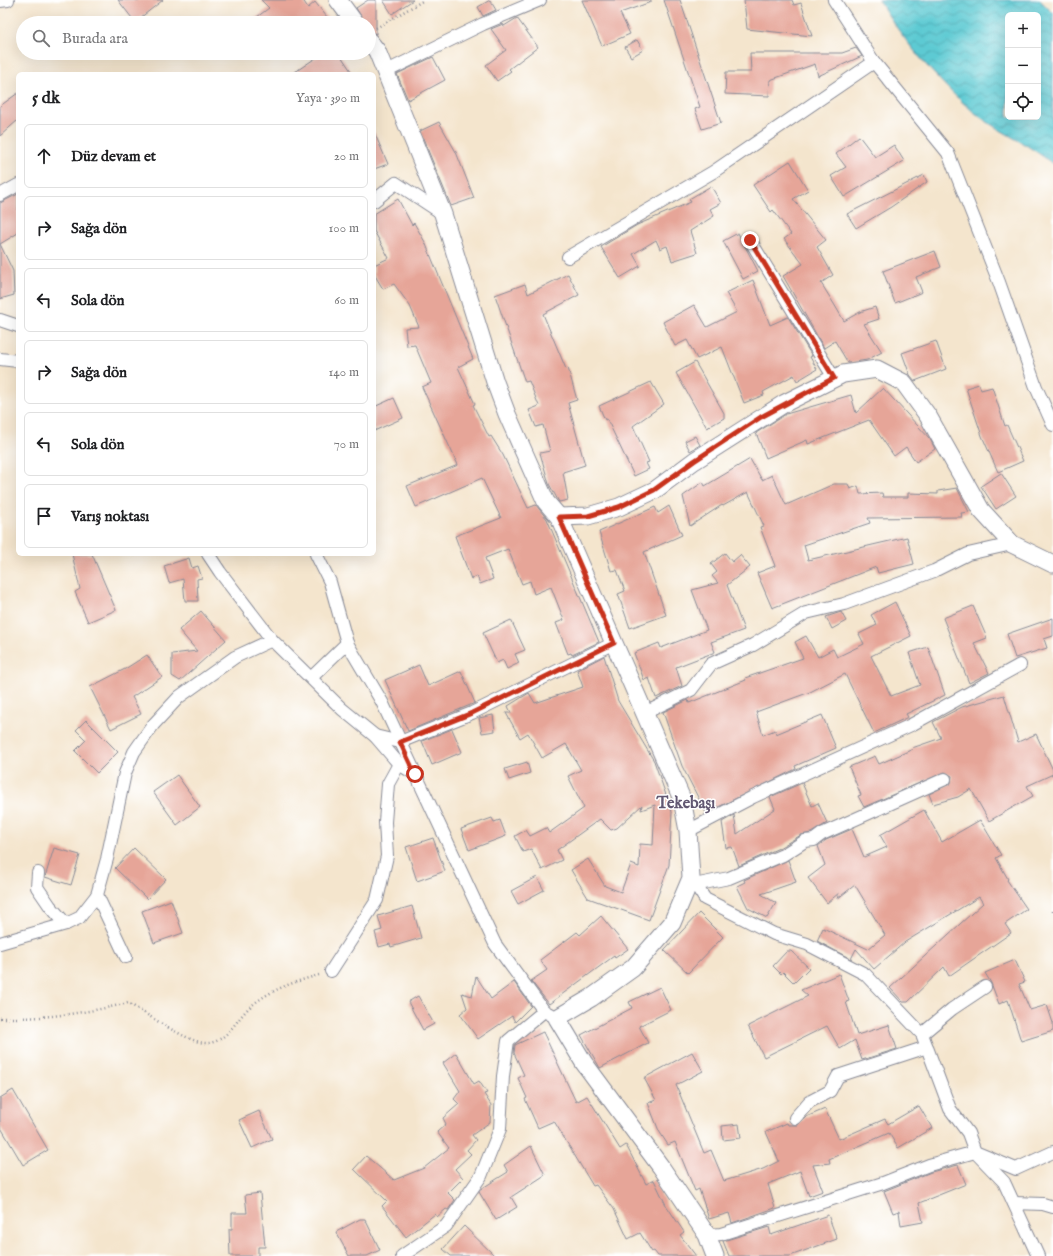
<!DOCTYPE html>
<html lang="tr">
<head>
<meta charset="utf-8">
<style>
	:root { --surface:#fff; --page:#f2f2f2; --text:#202124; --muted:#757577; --line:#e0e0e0 }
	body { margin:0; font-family:"IM FELL English",serif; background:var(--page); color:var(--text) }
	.controls { position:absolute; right:12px; top:12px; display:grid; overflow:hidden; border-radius:6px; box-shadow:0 4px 16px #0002 }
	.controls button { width:36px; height:36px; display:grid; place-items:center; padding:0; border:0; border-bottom:1px solid var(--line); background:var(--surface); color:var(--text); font:20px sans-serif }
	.stop { position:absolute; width:12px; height:12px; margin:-9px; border:3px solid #c8321e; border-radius:50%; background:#fff }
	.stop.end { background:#c8321e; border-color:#fff; box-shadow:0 1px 4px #0008 }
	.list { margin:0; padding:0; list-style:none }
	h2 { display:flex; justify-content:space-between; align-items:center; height:52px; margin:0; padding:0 16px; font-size:17px }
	h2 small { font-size:13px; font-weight:400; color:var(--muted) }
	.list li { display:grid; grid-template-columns:26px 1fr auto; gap:12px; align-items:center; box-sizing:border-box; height:64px; margin:0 8px 8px; padding:0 8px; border:1px solid var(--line); border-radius:6px }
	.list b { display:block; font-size:15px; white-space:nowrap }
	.list em { font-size:13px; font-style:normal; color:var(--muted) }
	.icon { flex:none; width:22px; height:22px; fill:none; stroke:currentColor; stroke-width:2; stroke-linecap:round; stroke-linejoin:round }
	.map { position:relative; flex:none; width:1053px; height:1256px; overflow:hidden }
	.search { position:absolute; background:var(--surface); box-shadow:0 4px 16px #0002; left:16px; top:16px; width:360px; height:44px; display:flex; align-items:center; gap:10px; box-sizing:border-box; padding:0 14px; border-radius:22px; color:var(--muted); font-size:15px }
	.panel { position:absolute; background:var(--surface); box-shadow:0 4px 16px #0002; left:16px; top:72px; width:360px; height:484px; border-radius:6px }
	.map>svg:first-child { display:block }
</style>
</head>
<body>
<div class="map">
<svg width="1053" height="1256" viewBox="0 0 1053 1256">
	<defs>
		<pattern id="water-waves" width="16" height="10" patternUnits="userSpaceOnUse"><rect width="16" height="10" fill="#5dcad3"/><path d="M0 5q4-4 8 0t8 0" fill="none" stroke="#4ca4ae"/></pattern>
	</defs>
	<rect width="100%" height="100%" fill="#fff"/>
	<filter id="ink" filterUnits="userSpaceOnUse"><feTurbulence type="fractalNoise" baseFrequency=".025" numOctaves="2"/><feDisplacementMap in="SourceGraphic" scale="8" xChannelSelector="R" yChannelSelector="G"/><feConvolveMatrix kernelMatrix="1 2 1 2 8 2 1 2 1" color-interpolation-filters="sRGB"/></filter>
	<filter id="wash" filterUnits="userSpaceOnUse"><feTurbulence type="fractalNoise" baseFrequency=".012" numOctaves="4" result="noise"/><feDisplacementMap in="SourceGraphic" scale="16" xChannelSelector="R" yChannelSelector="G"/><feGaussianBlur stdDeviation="0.9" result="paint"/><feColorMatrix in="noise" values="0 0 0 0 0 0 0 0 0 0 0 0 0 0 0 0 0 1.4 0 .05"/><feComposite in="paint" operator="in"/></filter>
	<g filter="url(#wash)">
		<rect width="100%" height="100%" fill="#f4e5cd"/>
		<path fill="url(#water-waves)" stroke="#3c7c98" fill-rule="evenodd" d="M879 0H1040L1053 13V164C1030 145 1006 135 983 119 947 93 901 39 879 0ZM1008 15H1038V117H1008Z"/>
		<g id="blocks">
			<g fill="#e6a598">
				<polygon points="118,0 163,0 135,22"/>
				<polygon points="261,0 303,0 308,8 315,2 327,17 319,23 249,23 269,8"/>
				<polygon points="368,0 376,0 376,34 370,31 369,23 365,23 356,8"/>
				<polygon points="383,0 413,0 392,14"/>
				<polygon points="490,0 496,10 483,16 478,7"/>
				<polygon points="582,0 651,0 651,2 620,13 630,34 602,46"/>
				<polygon points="664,0 680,0 721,123 702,129 695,109 700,107"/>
				<polygon points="744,0 792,0 794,5 801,3 812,36 747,29"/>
				<polygon points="517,18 538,47 509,69 511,71 497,81 486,65 506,50 491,29 503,24 504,26"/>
				<polygon points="637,40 643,50 631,57 625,47"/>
				<polygon points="856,48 862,56 818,76 815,64 770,80 769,96 725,94 726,72 751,72 750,53 842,53"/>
				<polygon points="323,53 339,53 353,74 292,74"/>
				<polygon points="433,57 445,80 408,100 397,74"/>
				<polygon points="18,93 18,120 0,136 0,106"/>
				<polygon points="439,122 456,152 474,198 451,206 420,131"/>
				<polygon points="374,132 388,164 374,169"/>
				<polygon points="859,136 875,157 894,145 904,161 844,197 831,176 846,167 836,154"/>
				<polygon points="790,161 808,190 793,199 826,240 817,247 833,275 821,283 834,304 844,321 860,312 875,307 879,319 864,324 882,352 867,360 848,363 835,341 824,348 783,276 803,264 784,239 791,234 773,210 771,212 753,185"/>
				<polygon points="924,175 927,182 891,207 856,228 847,214"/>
				<polygon points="711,186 721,203 710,209 714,216 690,231 697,253 672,261 667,246 660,249 656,240 633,254 640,266 620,278 601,247 637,225 691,202 689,199"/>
				<polygon points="18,194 18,233 0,244 0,203"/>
				<polygon points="398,199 412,225 414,223 425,242 473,359 458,367 475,404 473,405 489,437 491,436 503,455 528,508 536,505 547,519 599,642 572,655 571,653 568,654 556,623 564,620 551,587 534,594 530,581 522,584 508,549 485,558 493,579 480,584 477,576 471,579 455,536 501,518 482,478 416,507 407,486 458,465 422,387 431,383 415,345 407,346 405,328 419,327 410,306 394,284 383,289 374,274 374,265 389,258 374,231 374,214"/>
				<polygon points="738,233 758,271 743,279 723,241"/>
				<polygon points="0,244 13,271 14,295 0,299"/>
				<polygon points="935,251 941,267 916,277 922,292 895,303 883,271"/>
				<polygon points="568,274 579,295 543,314 566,369 568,368 577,400 568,403 585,465 563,472 568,500 559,502 549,484 540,453 550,451 543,425 536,427 529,410 539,406 529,381 525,382 495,295 525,284 528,294"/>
				<polygon points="753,280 770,325 788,317 812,356 810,357 817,369 797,381 794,375 763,392 764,395 744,403 722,347 697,359 687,340 675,346 663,322 694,305 707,327 737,312 726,293"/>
				<polygon points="936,341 946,369 915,381 910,375 902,353"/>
				<polygon points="695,362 724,413 724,418 707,428 676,373"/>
				<polygon points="651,382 664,404 633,426 649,462 646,463 649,469 634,476 607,419 605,420 599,406"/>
				<polygon points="979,384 981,390 992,387 1005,426 1007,425 1023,461 998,472 982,436 966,388"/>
				<polygon points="883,388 930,439 935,449 916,462 906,447 894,456 869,420 808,444 807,440 766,458 756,433 786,414 851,395 856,413"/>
				<polygon points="394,398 403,418 374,431 374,407"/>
				<polygon points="695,436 700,445 690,451 685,441"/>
				<polygon points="750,459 762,480 772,475 786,505 834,484 848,484 850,489 858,486 860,494 882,493 883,497 908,497 908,493 938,494 938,491 957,488 969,512 961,513 962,517 868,518 870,523 804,545 808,560 907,537 914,564 878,573 876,567 772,608 757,573 775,566 760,527 764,526 748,492 723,506 722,505 690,526 683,496 703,482 705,486"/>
				<polygon points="1001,473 1016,496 996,509 981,486"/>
				<polygon points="669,506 682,535 644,552 666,615 630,628 618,594 625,591 617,570 611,571 599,532 655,507 658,513"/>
				<polygon points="725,553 732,562 740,555 750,567 727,585 744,630 711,642 715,652 676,667 682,686 656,698 649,678 644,680 634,653 659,643 661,648 707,630 692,590 718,583 712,576 717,572 711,564"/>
				<polygon points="72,554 92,554 116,610 88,622 75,592 80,589"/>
				<polygon points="189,558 192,568 198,566 202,578 197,579 198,601 185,601 183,579 169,583 164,566"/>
				<polygon points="895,602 911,636 871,656 891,696 920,685 909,653 928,647 945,695 906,714 908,717 874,733 845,674 810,692 756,712 763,735 775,730 776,734 822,715 836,748 795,766 796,769 706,813 682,766 663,712 686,701 688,700 689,703 746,680 745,678 803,658 795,642 806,636 818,657 833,649 837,657 864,644 859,634 877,625 871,615"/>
				<polygon points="973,606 987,638 974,643 989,673 969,683 943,618"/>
				<polygon points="201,611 226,640 180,681 172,676 172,654 197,651 179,630"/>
				<polygon points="841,612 846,621 832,629 826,617"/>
				<polygon points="1053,618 1053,636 1044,639 1047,648 1015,658 1007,634"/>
				<polygon points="511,620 525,650 515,654 519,663 507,669 503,660 497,663 483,633"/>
				<polygon points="147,655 162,677 132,697 141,714 111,729 90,687 125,669"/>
				<polygon points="604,656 618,701 654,761 672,812 669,865 649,920 588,898 571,870 588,859 605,886 621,892 631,864 639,867 640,844 653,845 655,805 641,810 642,805 617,828 611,830 600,819 557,850 562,860 542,870 531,849 523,852 515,836 526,830 530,836 546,828 549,833 584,808 568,776 581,770 566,744 542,758 528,733 520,738 506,713 511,713 508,706 529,693 535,703 583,687 577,670"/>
				<polygon points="419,665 428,686 461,671 475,703 408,731 385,680"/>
				<polygon points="1004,695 1018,742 1036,734 1053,770 1053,774 1027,786 1033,796 989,821 971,789 958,797 933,804 929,794 951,783 952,776 945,772 864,807 858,796 861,795 849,767 875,756 879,764 913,749 912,748 941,738 933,722 962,707"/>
				<polygon points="493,715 495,731 482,733 479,718"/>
				<polygon points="86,720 118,752 97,773 75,751 86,740 76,730"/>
				<polygon points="452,729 462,752 432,765 422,741"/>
				<polygon points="527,762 530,773 509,780 505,769"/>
				<polygon points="177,775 200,807 177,825 153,792"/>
				<polygon points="802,783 812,806 818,803 827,823 811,833 801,835 779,848 739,866 732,847 726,848 722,822 734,815 737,834 775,809 770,797"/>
				<polygon points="924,810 942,842 980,820 1001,855 996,858 1008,879 1007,880 1027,909 1005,924 1011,933 949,976 944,967 908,1002 903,1002 890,988 983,903 979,897 905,942 874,969 856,949 851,959 817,941 823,928 868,949 885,935 855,885 837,899 839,893 827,903 808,878 825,865 818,846 826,840 852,829 864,857 887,847 880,835"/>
				<polygon points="492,818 494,822 500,820 506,836 469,850 461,829"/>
				<polygon points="433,838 445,871 417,881 406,847"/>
				<polygon points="54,848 80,855 71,885 45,877"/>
				<polygon points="134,848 166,879 147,899 115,868"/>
				<polygon points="788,860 796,882 761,894 776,903 767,918 748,908 737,886 745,882 744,880"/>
				<polygon points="537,877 544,890 518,904 511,891"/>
				<polygon points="171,900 183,933 154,943 142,911"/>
				<polygon points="412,906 421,938 391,947 390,944 379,947 375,932 382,930 378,916"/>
				<polygon points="699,913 723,937 688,973 664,950"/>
				<polygon points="601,916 628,949 615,958 614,956 549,1004 531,981 547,970 540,960 577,932 580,935"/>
				<polygon points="787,951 791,951 809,968 794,983 783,972 781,974 773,966"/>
				<polygon points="1015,960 1025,982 1019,984 1030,1010 1047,1005 1053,1023 1053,1031 1021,1041 1008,1000 999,1004 991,983 985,973"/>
				<polygon points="839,974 849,1001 846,1002 857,1035 889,1025 897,1049 862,1060 855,1040 840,1049 827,1026 764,1057 748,1026 808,996 801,990"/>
				<polygon points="476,976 491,999 514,982 531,1006 515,1022 512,1016 478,1039 460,1014 467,1008 462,993 472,996"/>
				<polygon points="660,987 671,1010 639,1026 648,1043 600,1068 581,1035 632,1008 629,1002"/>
				<polygon points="418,996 434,1024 423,1030 408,1002"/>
				<polygon points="543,1032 576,1102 587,1096 620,1149 626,1145 646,1184 654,1180 666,1205 684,1232 680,1235 696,1256 658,1256 654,1251 652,1252 640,1233 628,1239 614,1209 596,1185 593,1186 554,1121 538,1128 525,1099 527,1098 518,1078 524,1075 514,1053 515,1045"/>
				<polygon points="692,1052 703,1071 676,1085 704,1153 711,1150 724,1181 763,1169 779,1161 766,1132 787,1123 788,1125 798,1125 806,1117 825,1109 839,1139 885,1119 888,1124 919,1106 932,1128 898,1148 889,1133 829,1159 830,1163 813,1165 823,1191 809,1196 800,1171 768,1184 775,1208 732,1223 729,1213 709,1219 699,1189 695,1191 675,1142 668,1145 659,1131 648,1103 656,1100 644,1078"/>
				<polygon points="456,1053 474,1084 479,1081 487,1093 484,1094 491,1105 490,1122 472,1135 476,1140 467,1150 471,1154 455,1169 463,1178 448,1193 455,1200 448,1210 446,1209 437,1217 435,1214 406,1237 382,1206 387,1201 354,1169 366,1156 394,1180 424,1168 449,1148 437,1132 446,1124 443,1118 459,1104 454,1099 460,1091 443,1063"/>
				<polygon points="13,1090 48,1150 23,1165 0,1126 0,1098"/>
				<polygon points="259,1111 272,1139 252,1148 239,1120"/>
				<polygon points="739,1124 741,1138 723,1140 722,1126"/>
				<polygon points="531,1146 545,1175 511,1197 517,1207 496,1220 479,1192 481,1189 508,1172 504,1165"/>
				<polygon points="958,1165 966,1184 919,1203 923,1222 901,1226 899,1211 893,1213 884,1191 931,1172"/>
				<polygon points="260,1193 265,1247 258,1247 258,1256 230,1256 229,1229 232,1229 232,1213 247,1213 245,1195"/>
				<polygon points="828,1215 837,1239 790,1256 729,1256 723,1241 769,1227 771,1235"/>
				<polygon points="360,1219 365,1219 380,1250 367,1256 349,1256 336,1232"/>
				<polygon points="464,1226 495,1256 451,1256 443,1249"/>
			</g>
		</g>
	</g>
	<g filter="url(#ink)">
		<use href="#blocks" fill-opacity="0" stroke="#888a96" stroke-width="1"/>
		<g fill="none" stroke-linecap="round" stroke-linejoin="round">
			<defs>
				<g id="street">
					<polyline points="834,0 874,62 948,153 999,282 1036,387 1053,425"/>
					<polyline points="0,1 8,0"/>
					<polyline points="385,72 483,24 540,0"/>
					<polyline points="0,195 18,185"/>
					<polyline points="374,201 396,183 443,214"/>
					<polyline points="750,240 834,378"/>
					<polyline points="568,257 713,172 874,62"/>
					<polyline points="0,320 18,326"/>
					<polyline points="0,359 18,361"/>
					<polyline points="208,554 220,572 272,640"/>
					<polyline points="316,554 330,582 347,643 382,702 495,944 544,1011 557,1018"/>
					<polyline points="312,677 347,643"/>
					<polyline points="645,713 691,690 711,664 753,645 806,613 844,604 934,571 968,554 1012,544"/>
					<polyline points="375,736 400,742 472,713 614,643"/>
					<polyline points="688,831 753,797 911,725 1020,665"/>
					<polyline points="38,873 37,887 50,906 66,924"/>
					<polyline points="691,878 705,899 774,934 807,944 865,974 922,1034 950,1109 968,1133 975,1152 1016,1169 1053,1152"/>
					<polyline points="694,885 729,878 783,855 805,841 814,840 822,834 945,779"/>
					<polyline points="97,895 107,859 125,773 134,752 153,725 179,697 235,657 272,640 342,709 375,736 399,764 415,774"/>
					<polyline points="0,943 66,924 79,918 97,895 126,957"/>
					<polyline points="331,971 377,900 387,856 385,822 388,784 399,764"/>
					<polyline points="922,1034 952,1009 985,987"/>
					<polyline points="795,1118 809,1102 830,1091 838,1076 927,1047"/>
					<polyline points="1014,1203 1043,1204 1053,1207"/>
					<polyline points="707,1235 721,1234 883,1183 929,1165 975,1152 1004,1182 1038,1256"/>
					<polyline points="402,1256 446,1226 481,1176 500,1129 503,1076 508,1041 544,1011"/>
				</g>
				<g id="secondary">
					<polyline points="338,0 355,23"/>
					<polyline points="369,41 377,51 443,214 495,382 507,414 546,502 559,517 682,799 688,831 691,878 672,923 633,968 591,998 557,1018 584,1063 661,1167 707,1235 715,1256"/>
					<polyline points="559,517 588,516 619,507 655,490 694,461 785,403 843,374 877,369 904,383 928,416 981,510 1012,544 1053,564"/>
				</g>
			</defs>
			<use href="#street" stroke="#888a96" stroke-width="14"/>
			<use href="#secondary" stroke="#888a96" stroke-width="19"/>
			<g stroke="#888a96" stroke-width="2.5" stroke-dasharray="1 3" stroke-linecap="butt">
				<polyline points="376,28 424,0"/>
				<polyline points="1053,911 1053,914"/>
				<path d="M0 1018C43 1019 86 1013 128 1003 147 1014 184 1040 204 1043 226 1045 236 1019 250 1007 271 989 294 982 319 975"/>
			</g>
			<use href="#street" stroke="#fff" stroke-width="12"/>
			<use href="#secondary" stroke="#fff" stroke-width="17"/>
		</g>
	</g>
	<g fill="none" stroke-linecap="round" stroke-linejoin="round" filter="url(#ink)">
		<polyline stroke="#c8321e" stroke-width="5" points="415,774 400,742 472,713 614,643 559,517 588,516 619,507 654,490 694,461 761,417 834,378 750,240"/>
	</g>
	<g text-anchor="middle" stroke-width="3" stroke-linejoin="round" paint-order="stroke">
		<g font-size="16" font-weight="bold" fill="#625872" stroke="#fff">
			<text x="686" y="808">Tekebaşı</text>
		</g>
	</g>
</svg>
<div class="controls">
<button>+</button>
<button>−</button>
<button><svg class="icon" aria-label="locate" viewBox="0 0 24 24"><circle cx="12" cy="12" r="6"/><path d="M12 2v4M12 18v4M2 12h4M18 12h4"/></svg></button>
</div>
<div class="stop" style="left:415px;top:774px"></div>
<div class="stop end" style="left:750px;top:240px"></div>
<div class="search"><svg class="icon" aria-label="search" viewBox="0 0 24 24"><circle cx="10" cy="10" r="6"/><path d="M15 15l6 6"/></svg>Burada ara</div>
<section class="panel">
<h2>5 dk<small>Yaya · 390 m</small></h2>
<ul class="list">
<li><svg class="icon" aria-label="ahead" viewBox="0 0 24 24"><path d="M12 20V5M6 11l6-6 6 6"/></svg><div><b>Düz devam et</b></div><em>20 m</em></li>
<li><svg class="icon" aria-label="right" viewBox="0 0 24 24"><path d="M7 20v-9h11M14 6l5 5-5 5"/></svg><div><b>Sağa dön</b></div><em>100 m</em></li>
<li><svg class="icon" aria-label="left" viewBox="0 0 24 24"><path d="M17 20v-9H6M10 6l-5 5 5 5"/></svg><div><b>Sola dön</b></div><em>60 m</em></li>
<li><svg class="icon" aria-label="right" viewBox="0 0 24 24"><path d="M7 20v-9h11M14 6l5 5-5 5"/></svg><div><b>Sağa dön</b></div><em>140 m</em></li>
<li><svg class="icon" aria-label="left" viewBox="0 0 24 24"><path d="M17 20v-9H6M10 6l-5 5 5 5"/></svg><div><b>Sola dön</b></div><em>70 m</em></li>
<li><svg class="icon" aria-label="arrive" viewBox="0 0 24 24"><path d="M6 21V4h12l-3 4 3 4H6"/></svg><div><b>Varış noktası</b></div></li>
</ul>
</section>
</div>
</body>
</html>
